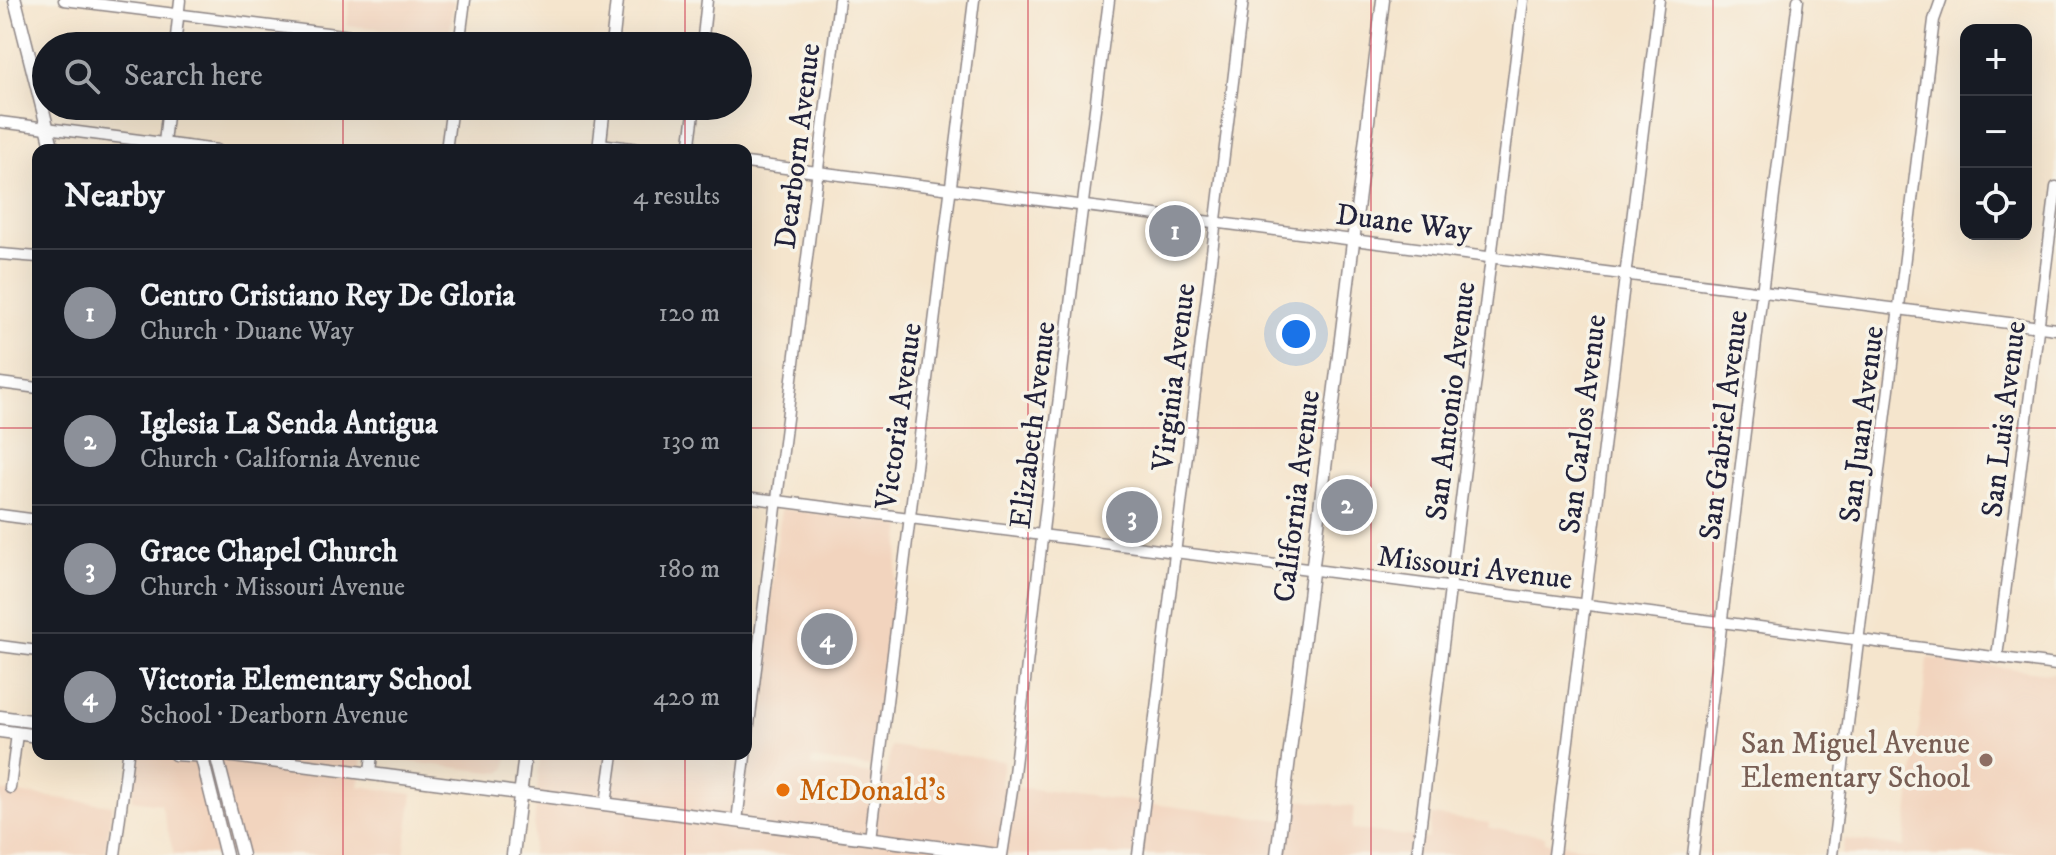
<!DOCTYPE html>
<html lang="en">
<head>
<meta charset="utf-8">
<style>
	:root { --surface:#171b24; --page:#20242c; --text:#f1f3f6; --muted:#9ea1a6; --line:#363941; --accent:#8c9099 }
	body { margin:0; font-family:"IM FELL DW Pica",serif; background:var(--page); color:var(--text) }
	.controls { position:absolute; right:24px; top:24px; display:grid; overflow:hidden; border-radius:16px; box-shadow:0 8px 32px #0002 }
	.controls button { width:72px; height:72px; display:grid; place-items:center; padding:0; border:0; border-bottom:2px solid var(--line); background:var(--surface); color:var(--text); font:40px sans-serif }
	.you { position:absolute; left:1296px; top:334px; width:28px; height:28px; margin:-20px; border:6px solid #fff; border-radius:50%; background:#1a73e8; box-shadow:0 0 0 12px #1a73e833 }
	.badge { display:grid; place-items:center; width:52px; height:52px; border-radius:50%; background:var(--accent); color:#fff; font-size:26px; font-weight:700 }
	.pin { position:absolute; translate:-50% -50%; border:4px solid #fff; box-shadow:0 2px 8px #0006 }
	.list { margin:0; padding:0; list-style:none }
	h2 { display:flex; justify-content:space-between; align-items:center; height:104px; margin:0; padding:0 32px; font-size:34px }
	h2 small { font-size:26px; font-weight:400; color:var(--muted) }
	.list li { display:grid; grid-template-columns:52px 1fr auto; gap:24px; align-items:center; box-sizing:border-box; height:128px; padding:0 32px; border-top:2px solid var(--line) }
	.list b { display:block; font-size:30px; white-space:nowrap }
	.list p { margin:0; font-size:26px; white-space:nowrap; color:var(--muted) }
	.list em { font-size:26px; font-style:normal; color:var(--muted) }
	.icon { flex:none; width:44px; height:44px; fill:none; stroke:currentColor; stroke-width:2; stroke-linecap:round; stroke-linejoin:round }
	.map { position:relative; flex:none; width:2056px; height:855px; overflow:hidden }
	.search { position:absolute; background:var(--surface); box-shadow:0 8px 32px #0002; left:32px; top:32px; width:720px; height:88px; display:flex; align-items:center; gap:20px; box-sizing:border-box; padding:0 28px; border-radius:44px; color:var(--muted); font-size:30px }
	.panel { position:absolute; background:var(--surface); box-shadow:0 8px 32px #0002; left:32px; top:144px; width:720px; height:616px; border-radius:16px }
	.map>svg:first-child { display:block }
</style>
</head>
<body>
<div class="map">
<svg width="2056" height="855" viewBox="0 0 2056 855">
	<rect width="100%" height="100%" fill="#f7f3e8"/>
	<filter id="ink" filterUnits="userSpaceOnUse"><feTurbulence type="fractalNoise" baseFrequency=".0125" numOctaves="2"/><feDisplacementMap in="SourceGraphic" scale="16" xChannelSelector="R" yChannelSelector="G"/><feConvolveMatrix kernelMatrix="1 2 1 2 8 2 1 2 1" color-interpolation-filters="sRGB"/></filter>
	<filter id="wash" filterUnits="userSpaceOnUse"><feTurbulence type="fractalNoise" baseFrequency=".006" numOctaves="4" result="noise"/><feDisplacementMap in="SourceGraphic" scale="32" xChannelSelector="R" yChannelSelector="G"/><feGaussianBlur stdDeviation="1.8" result="paint"/><feColorMatrix in="noise" values="0 0 0 0 0 0 0 0 0 0 0 0 0 0 0 0 0 1.4 0 .05"/><feComposite in="paint" operator="in"/></filter>
	<g filter="url(#wash)">
		<rect width="100%" height="100%" fill="#f5e5cd"/>
		<g fill="#f2d4be">
			<polygon points="350,0 454,0 449,37 347,25"/>
			<polygon points="781,509 902,524 872,767 812,759 811,766 886,776 891,746 1004,761 1001,785 1295,822 1298,800 1354,807 1352,829 1428,839 1432,815 1489,823 1489,828 1545,836 1545,842 1621,852 1620,855 532,855 540,754 719,754 752,758"/>
			<polygon points="1928,658 2056,674 2056,855 1842,855 1844,839 1904,847"/>
			<polygon points="138,754 362,754 359,786 413,794 404,855 174,855 161,804 132,800"/>
			<polygon points="384,754 508,754 506,768 500,773 384,759"/>
			<polygon points="0,791 112,805 105,855 0,855"/>
		</g>
	</g>
	<g filter="url(#ink)">
		<g fill="none" stroke-linecap="round" stroke-linejoin="round">
			<defs>
				<g id="minor">
					<polyline points="64,0 431,46"/>
					<polyline points="175,46 180,0"/>
					<polyline points="459,46 465,0"/>
					<polyline points="702,46 707,0"/>
					<polyline points="0,122 217,150"/>
					<polyline points="164,143 168,106"/>
					<polyline points="600,144 647,150"/>
					<polyline points="446,150 452,106"/>
					<polyline points="689,150 695,106"/>
					<polyline points="746,163 2056,329"/>
					<polyline points="0,254 38,257"/>
					<polyline points="0,383 38,388"/>
					<polyline points="746,497 2056,665"/>
					<polyline points="0,515 38,520"/>
					<polyline points="0,646 38,651"/>
					<polyline points="1997,657 2056,187"/>
					<polyline points="370,773 372,754"/>
					<polyline points="10,788 17,734"/>
					<polyline points="606,804 613,754"/>
					<polyline points="737,821 839,0"/>
					<polyline points="870,839 974,0"/>
					<polyline points="115,855 128,754"/>
					<polyline points="1002,855 1012,790 1072,288 1109,0"/>
					<polyline points="1138,855 1243,0"/>
					<polyline points="1417,855 1523,0"/>
					<polyline points="1554,855 1659,0"/>
					<polyline points="1693,855 1798,0"/>
					<polyline points="1832,855 1934,20 1941,0"/>
				</g>
				<g id="major">
					<polyline points="15,0 53,150"/>
					<polyline points="612,46 617,0"/>
					<polyline points="599,150 604,106"/>
					<polyline points="0,717 38,722"/>
					<polyline points="0,731 38,736"/>
					<polyline points="175,754 208,756"/>
					<polyline points="201,754 226,855"/>
					<polyline points="216,754 242,855"/>
					<polyline points="217,754 998,855"/>
					<polyline points="513,855 525,754"/>
					<polyline points="1277,855 1383,0"/>
				</g>
			</defs>
			<use href="#minor" stroke="#8c8484" stroke-width="13"/>
			<use href="#major" stroke="#8c8484" stroke-width="15"/>
			<use href="#minor" stroke="#fff" stroke-width="10"/>
			<use href="#major" stroke="#fff" stroke-width="12"/>
		</g>
	</g>
	<path fill="none" stroke="#d1495b" stroke-width="2" stroke-opacity="0.55" d="M343 0V46M685 0V46M1028 0V855M1371 0V855M1713 0V855M343 106V150M685 106V150M0 428H38M746 428H2056M343 754V855M685 754V855"/>
	<circle fill="#8d6e63" stroke="#f7f3e8" stroke-width="3" cx="1986" cy="760" r="8"/>
	<circle fill="#e8710a" stroke="#f7f3e8" stroke-width="3" cx="783" cy="790" r="8"/>
	<g text-anchor="middle" stroke-width="7" stroke-linejoin="round" paint-order="stroke">
		<g font-size="30" fill="#22223b" stroke="#f7f3e8">
			<text transform="translate(797 146) rotate(-83)" y="10">Dearborn Avenue</text>
			<text transform="translate(1404 222) rotate(7)" y="10">Duane Way</text>
			<text transform="translate(1173 377) rotate(-83)" y="10">Virginia Avenue</text>
			<text transform="translate(1450 401) rotate(-83)" y="10">San Antonio Avenue</text>
			<text transform="translate(898 416) rotate(-82)" y="10">Victoria Avenue</text>
			<text transform="translate(2003 419) rotate(-83)" y="10">San Luis Avenue</text>
			<text transform="translate(1582 424) rotate(-83)" y="10">San Carlos Avenue</text>
			<text transform="translate(1861 424) rotate(-83)" y="10">San Juan Avenue</text>
			<text transform="translate(1032 425) rotate(-83)" y="10">Elizabeth Avenue</text>
			<text transform="translate(1723 425) rotate(-83)" y="10">San Gabriel Avenue</text>
			<text transform="translate(1296 496) rotate(-83)" y="10">California Avenue</text>
			<text transform="translate(1475 567) rotate(7)" y="10">Missouri Avenue</text>
		</g>
		<g font-size="30" fill="#785e54" stroke="#f7f3e8" text-anchor="end">
			<text x="1970" y="753">San Miguel Avenue<tspan x="1970" dy="34">Elementary School</tspan></text>
		</g>
		<g font-size="30" fill="#c56008" stroke="#f7f3e8" text-anchor="start">
			<text x="799" y="800">McDonald's</text>
		</g>
	</g>
</svg>
<div class="controls">
<button>+</button>
<button>−</button>
<button><svg class="icon" aria-label="locate" viewBox="0 0 24 24"><circle cx="12" cy="12" r="6"/><path d="M12 2v4M12 18v4M2 12h4M18 12h4"/></svg></button>
</div>
<div class="you"></div>
<div class="pin badge" style="left:1175px;top:231px">1</div>
<div class="pin badge" style="left:1347px;top:505px">2</div>
<div class="pin badge" style="left:1132px;top:517px">3</div>
<div class="pin badge" style="left:827px;top:639px">4</div>
<div class="search"><svg class="icon" aria-label="search" viewBox="0 0 24 24"><circle cx="10" cy="10" r="6"/><path d="M15 15l6 6"/></svg>Search here</div>
<section class="panel">
<h2>Nearby<small>4 results</small></h2>
<ul class="list">
<li><span class="badge">1</span><div><b>Centro Cristiano Rey De Gloria</b><p>Church · Duane Way</p></div><em>120 m</em></li>
<li><span class="badge">2</span><div><b>Iglesia La Senda Antigua</b><p>Church · California Avenue</p></div><em>130 m</em></li>
<li><span class="badge">3</span><div><b>Grace Chapel Church</b><p>Church · Missouri Avenue</p></div><em>180 m</em></li>
<li><span class="badge">4</span><div><b>Victoria Elementary School</b><p>School · Dearborn Avenue</p></div><em>420 m</em></li>
</ul>
</section>
</div>
</body>
</html>
